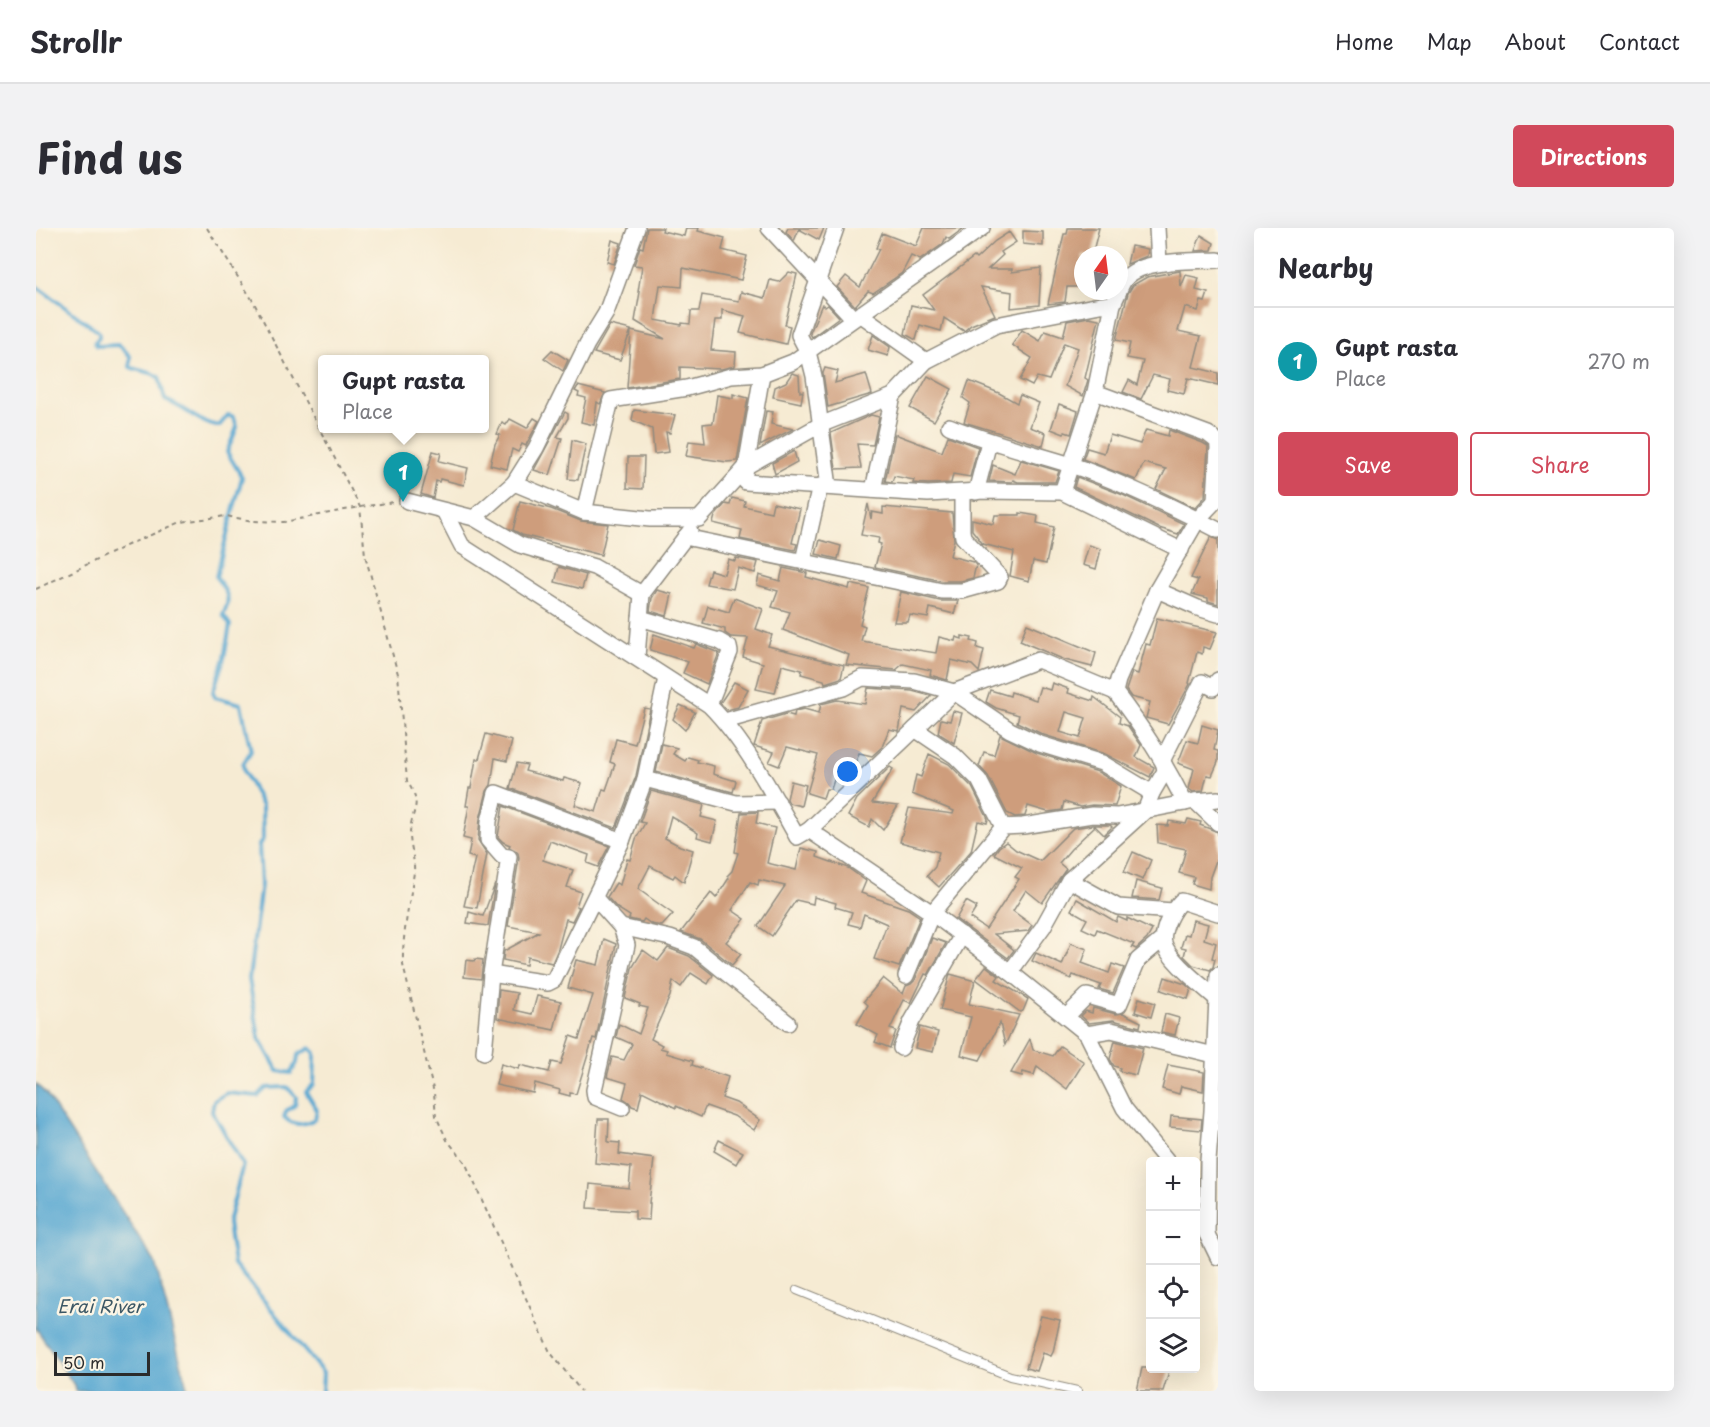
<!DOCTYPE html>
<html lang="en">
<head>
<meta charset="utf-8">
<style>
	:root { --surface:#fff; --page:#f2f2f3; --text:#2b2b33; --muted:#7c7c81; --line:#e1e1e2; --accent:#d1495b }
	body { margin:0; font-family:"Playpen Sans",sans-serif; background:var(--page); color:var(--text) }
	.controls { position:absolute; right:18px; bottom:18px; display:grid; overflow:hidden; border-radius:6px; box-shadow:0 6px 24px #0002 }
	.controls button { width:54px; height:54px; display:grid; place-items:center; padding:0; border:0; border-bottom:2px solid var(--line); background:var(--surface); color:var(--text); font:30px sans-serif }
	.compass { position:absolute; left:1038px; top:18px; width:54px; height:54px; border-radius:50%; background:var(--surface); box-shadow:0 6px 24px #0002; rotate:14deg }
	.scale { position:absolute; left:18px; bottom:15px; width:96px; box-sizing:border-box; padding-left:6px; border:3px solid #2b2b2b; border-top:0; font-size:16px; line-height:21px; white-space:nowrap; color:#2b2b2b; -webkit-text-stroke:4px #fcf5e5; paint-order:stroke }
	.you { position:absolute; left:812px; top:544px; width:21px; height:21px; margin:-15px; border:4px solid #fff; border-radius:50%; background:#1a73e8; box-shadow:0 0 0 9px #1a73e833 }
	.badge { display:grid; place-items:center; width:39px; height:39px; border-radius:50%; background:var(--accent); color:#fff; font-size:20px; font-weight:700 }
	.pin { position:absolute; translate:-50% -50px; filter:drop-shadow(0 2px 3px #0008) }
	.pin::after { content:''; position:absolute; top:32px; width:21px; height:18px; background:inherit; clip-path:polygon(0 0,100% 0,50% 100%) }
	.popup { position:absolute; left:282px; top:127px; width:171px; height:78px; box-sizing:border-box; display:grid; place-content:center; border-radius:6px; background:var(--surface); filter:drop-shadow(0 2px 4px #0005); font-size:20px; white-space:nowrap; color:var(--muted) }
	.popup b { font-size:22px; color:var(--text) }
	.popup::after { content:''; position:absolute; left:50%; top:100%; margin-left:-12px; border:12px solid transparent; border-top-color:var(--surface) }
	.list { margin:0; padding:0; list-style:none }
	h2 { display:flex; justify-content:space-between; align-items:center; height:78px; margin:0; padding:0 24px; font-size:26px }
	h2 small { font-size:20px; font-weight:400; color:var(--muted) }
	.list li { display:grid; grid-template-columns:39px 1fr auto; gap:18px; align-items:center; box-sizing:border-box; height:108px; padding:0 24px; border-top:2px solid var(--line) }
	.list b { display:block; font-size:22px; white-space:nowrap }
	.list p { margin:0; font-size:20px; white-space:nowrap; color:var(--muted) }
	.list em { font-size:20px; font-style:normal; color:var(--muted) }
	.actions { display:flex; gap:12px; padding:18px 24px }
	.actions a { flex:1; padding:14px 0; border:2px solid var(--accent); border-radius:6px; text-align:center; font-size:21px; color:var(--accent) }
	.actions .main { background:var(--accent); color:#fff }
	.icon { flex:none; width:33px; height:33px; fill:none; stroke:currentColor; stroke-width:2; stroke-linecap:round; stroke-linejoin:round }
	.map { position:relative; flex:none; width:1182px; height:1163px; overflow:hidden; border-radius:6px }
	header { display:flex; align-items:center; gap:36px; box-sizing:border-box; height:84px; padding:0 30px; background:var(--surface); border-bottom:2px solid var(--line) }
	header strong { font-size:28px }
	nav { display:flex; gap:33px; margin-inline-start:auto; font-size:21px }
	.intro { display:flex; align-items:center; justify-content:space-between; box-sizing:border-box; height:144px; padding:0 36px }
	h1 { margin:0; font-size:42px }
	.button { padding:15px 27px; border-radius:6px; background:var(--accent); color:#fff; font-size:21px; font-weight:700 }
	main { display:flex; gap:36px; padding:0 36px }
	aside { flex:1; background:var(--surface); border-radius:6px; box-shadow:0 6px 24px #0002 }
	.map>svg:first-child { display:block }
</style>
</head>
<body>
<header>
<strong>Strollr</strong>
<nav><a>Home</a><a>Map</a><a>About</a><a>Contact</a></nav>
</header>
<div class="intro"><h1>Find us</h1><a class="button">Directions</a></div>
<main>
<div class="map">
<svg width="1182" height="1163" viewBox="0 0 1182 1163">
	<rect width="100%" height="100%" fill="#fcf5e5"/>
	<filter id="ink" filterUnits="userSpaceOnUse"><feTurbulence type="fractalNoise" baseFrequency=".0167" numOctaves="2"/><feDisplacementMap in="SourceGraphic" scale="12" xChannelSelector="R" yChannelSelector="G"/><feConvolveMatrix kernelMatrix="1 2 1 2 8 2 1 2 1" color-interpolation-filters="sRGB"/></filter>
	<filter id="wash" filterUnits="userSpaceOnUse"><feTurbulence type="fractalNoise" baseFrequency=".008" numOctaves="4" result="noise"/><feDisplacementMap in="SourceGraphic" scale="24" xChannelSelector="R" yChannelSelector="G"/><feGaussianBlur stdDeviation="1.35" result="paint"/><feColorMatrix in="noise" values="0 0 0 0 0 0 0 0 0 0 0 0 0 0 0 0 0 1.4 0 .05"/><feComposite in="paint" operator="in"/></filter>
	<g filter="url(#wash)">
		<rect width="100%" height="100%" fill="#f6ebd3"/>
		<polygon fill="#58a8d2" stroke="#426a7e" stroke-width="1.5" points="0,856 10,866 119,1034 152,1163 39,1163 38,1157 0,1100"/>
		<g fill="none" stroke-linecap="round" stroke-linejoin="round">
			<path stroke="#58a8d2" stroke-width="4" d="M0 58 63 104V109L59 114 61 118 83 117 94 128V139C104 144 115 143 123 149L129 172C149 179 163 196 183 198L192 187 198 189 201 199 191 224 206 249 180 349C191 365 196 369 187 387L194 397 188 430 177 464 179 469 205 476 215 523 207 536 208 543 226 578 227 611 223 617 225 656 213 751 223 810 242 843 255 845 261 835 262 827 274 820 279 825 278 856 270 864 281 882 279 891C267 897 258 899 248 889L250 883 259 877 260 869 251 859 230 860 222 868 191 865 178 873 176 883 207 937 192 995 198 1036 287 1145 286 1163"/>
		</g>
		<g id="blocks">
			<g fill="#ce9d7b" fill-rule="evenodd">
				<polygon points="611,0 627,0 626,3 648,8 650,0 663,0 662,3 689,10 686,22 711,28 705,52 647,40 646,59 624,57 619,92 646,97 646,95 654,96 655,83 663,83 666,67 703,73 705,64 729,70 734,52 743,54 753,44 761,46 749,97 754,98 750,116 704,105 709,88 686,82 686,92 679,92 675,122 700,124 699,138 685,141 644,139 644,151 591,160 595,103 629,111 599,93 604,64 602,64 606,38 598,37 604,19 607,20"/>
				<polygon points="752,0 788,0 783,12 763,1 758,13 750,4"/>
				<polygon points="888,0 928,0 913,11 910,9 907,16 884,32 875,28 866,45 837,65 832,63 819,78 801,59 810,48 824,59 843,21 840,20 846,5 880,18"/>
				<polygon points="1032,0 1063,0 1056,27 1047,27 1047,59 1031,59 1029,74 1012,76 1028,6 1031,6"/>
				<polygon points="987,3 1007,4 1007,18 987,16"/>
				<polygon points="973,4 980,14 965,24 967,27 952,41 976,41 976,44 1005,40 1003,77 975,80 976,64 945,59 959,87 935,97 928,103 908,90 905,103 884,97 880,112 869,106 875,77 898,82 887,67 938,29 940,31 959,13"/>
				<polygon points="1165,7 1178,15 1176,22 1159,23"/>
				<polygon points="576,12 585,15 578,36 571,34"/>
				<polygon points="1095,18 1112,21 1111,28 1091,36"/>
				<polygon points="1144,43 1145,59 1150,47 1163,50 1160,62 1172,65 1169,74 1165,73 1162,83 1149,79 1142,103 1165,108 1157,139 1182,145 1182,157 1152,150 1148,166 1131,162 1134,151 1117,147 1105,171 1087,164 1093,152 1101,157 1107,133 1091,130 1094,115 1080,112 1092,65 1097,57 1111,49"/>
				<polygon points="786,76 789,79 792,77 803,89 776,109 774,105"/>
				<polygon points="1053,89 1063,91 1049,150 1052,152 1047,168 1029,158 1042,120 1028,115 1013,152 1001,149 996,158 984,152 996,130 976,117 986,102 1004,113 1009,103 1027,109 1031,93"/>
				<polygon points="574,97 595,102 584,132 558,125"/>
				<polygon points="837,107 854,119 852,128 832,122"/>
				<polygon points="516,122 532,132 527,143 508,130"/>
				<polygon points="789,140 802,143 799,155 830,146 836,166 792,179 787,145"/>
				<polygon points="756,145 763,147 764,164 767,163 765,175 737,169 739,159 750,154"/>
				<polygon points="892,148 916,161 898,193 874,180"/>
				<polygon points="933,153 963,165 981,175 984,167 1003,175 994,199 1010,205 1007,218 928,194 934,175 927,170"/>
				<polygon points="542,158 569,165 564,176 561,174 558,197 545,194 550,170 542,168 543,165 539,163"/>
				<polygon points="697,166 712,170 701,233 691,234 650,228 653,213 669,215 667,196 677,195 681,167 697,170"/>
				<polygon points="1023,176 1042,183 1035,206 1029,204 1028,206 1015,201"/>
				<polygon points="598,182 639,187 634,205 630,204 633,224 618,226 616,201 596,192"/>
				<polygon points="730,183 737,184 735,196 757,201 724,218"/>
				<polygon points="529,184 532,186 532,190 521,209 526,210 514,247 498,242"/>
				<polygon points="835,187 843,189 837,217 821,216 825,240 800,241 795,205"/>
				<polygon points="498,190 503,193 491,215 490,218 486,216 482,224 476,221 471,241 454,237 459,216 464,207 461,206 466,195 470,197 474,191 491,200"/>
				<polygon points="1110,202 1132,208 1133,202 1167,215 1172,218 1169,269 1159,280 1120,261 1130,241 1108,235 1100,252 1047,231 1051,220 1068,225 1074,207 1104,216"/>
				<polygon points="859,206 906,224 912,208 942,219 934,249 917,246 915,255 892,256 877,255 878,252 858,248 856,254 849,253"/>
				<polygon points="536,212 550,216 542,252 532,251"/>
				<polygon points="397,223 405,225 403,233 432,240 428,257 404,251 403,254 400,253 397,270 385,266"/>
				<polygon points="758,223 761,234 739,246 736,235"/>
				<polygon points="592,229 608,229 607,261 591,260"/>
				<polygon points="985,232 1023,243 1019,254 982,254 977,252 976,254 953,253 957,237 979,246"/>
				<polygon points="1041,249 1087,267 1148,296 1142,306 1123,300 1038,259"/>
				<polygon points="696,270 709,273 708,278 735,284 737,275 764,281 756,315 761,316 759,322 704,311 706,302 677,295 679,288 689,276 694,277"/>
				<polygon points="484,273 515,281 545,293 572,296 565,327 486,307 477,302"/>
				<polygon points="832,276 835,291 836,284 847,286 847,279 916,285 918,312 914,328 937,334 940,337 937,350 925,353 907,353 839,339 845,316 842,315 843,310 825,307"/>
				<polygon points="984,285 1002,288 1001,295 1018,299 1010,336 997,333 993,353 974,348 978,324 947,316 936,302 936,291 957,296 959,287 984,287"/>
				<polygon points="1175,309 1182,312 1182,376 1172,373 1172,370 1156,366 1162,352 1155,350"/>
				<polygon points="784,312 805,318 802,331 780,326"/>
				<polygon points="1053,317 1065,321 1060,341 1047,337"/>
				<polygon points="700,330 722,334 719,345 702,340 697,361 670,356 674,342 688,346 692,331 699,333"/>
				<polygon points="523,339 550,347 546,361 519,354"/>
				<polygon points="747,340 771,345 770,349 813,361 814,356 833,360 824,396 829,398 825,413 900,425 903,409 919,413 920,409 926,411 926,408 936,410 935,413 942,415 941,420 948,422 943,444 936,437 915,432 911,452 894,447 895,442 867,436 860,442 810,437 813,427 747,402 754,384 736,379 742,363 721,357 723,347 744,353"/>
				<polygon points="621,362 636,366 631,388 614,383 616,370"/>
				<polygon points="865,364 904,373 922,373 918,386 894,380 892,390 874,387 872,394 858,394"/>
				<polygon points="698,370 727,381 720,401 736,407 732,418 808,437 805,450 789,455 788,452 765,446 766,442 746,437 739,465 720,461 727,435 707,429 712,410 695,409 689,405 689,401 667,395 672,378 693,384"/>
				<polygon points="1121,390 1181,404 1174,421 1167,419 1166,426 1161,424 1153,455 1154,456 1132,496 1110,490 1114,474 1095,469 1090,462 1096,444 1102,446 1110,416 1114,417"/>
				<polygon points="991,396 1060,425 1056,439 1029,432 984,413"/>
				<polygon points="618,406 658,420 660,416 683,425 671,456 647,445 652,434 614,422"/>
				<polygon points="698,454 712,461 702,479 691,482 684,475"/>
				<path d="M1016 455 1033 461 1032 465 1057 473 1058 469 1084 489 1083 495 1092 498 1105 517 1100 529 1118 539 1114 549 1069 526 1008 507 981 494 983 487 960 480 950 474 954 462 974 468 975 464 1000 472 1004 459 1014 462ZM1030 484 1050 490 1044 510 1024 504Z"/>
				<polygon points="832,460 876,463 895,468 880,484 867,481 863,503 853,501 846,519 836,528 823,525 816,545 802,540 795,561 790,561 787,570 771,565 782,527 751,519 743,538 733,534 738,524 718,518 726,493 750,486 758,488 759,483 768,481 783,485 785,476 801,472 829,476"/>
				<polygon points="644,477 659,484 649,502 637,491"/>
				<polygon points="608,480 614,481 600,548 580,600 474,560 481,535 491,537 489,543 527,553 528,550 546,555 539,577 560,584 567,561 570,562 579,536 574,534 580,511 599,516"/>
				<polygon points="917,483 926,485 918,515 902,505 905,491 914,493"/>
				<polygon points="1166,497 1182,502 1178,522 1182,523 1182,534 1176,548 1171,547 1167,563 1157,564 1153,561 1158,541 1142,535 1151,512 1162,515"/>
				<polygon points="450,506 476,513 471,533 459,530 455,557 451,563 444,591 442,612 451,626 441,680 428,678 439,630 432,628 435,612 427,610 433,578 430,578 433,560 435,560 440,531 443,531"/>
				<polygon points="964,507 1001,525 1062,544 1085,558 1079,578 1056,577 1044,579 1028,574 1026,582 1012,584 992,578 989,588 979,589 971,585 952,548 943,538 948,524 958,527"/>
				<polygon points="626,516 641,520 637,526 649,533 652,529 662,532 661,534 678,538 677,546 700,553 697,564 620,544"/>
				<polygon points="893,526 913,536 936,559 952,591 951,595 942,593 935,623 903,659 891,648 899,639 903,624 864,614 873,580 917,586 918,583 876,566 880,547 885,549"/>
				<polygon points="854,539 857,541 836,575 862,578 847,602 836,591 833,599 812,588 821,571"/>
				<polygon points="755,553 770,557 765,578 753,575 751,571"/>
				<polygon points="615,563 668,577 665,589 681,593 676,613 661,609 662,605 635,588 629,610 644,618 657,622 648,654 639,647 637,650 614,638 602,661 637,686 626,698 615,696 608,691 606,694 593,691 594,688 581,680 571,669 580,655 584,657 591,631 594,632 600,611 609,595 604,594"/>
				<polygon points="467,578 573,618 562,639 551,635 553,627 514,613 507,632 537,642 531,659 545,664 540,678 543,679 536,693 530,691 522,721 516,735 491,729 490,737 467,732 468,723 503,704 472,698 483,630 482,625 479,622 473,619 474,617 467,614 462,609"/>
				<polygon points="722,584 720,595 739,600 731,635 760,642 765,620 782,624 781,629 812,640 830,653 825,665 872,681 884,689 863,739 838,731 851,696 828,686 824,699 812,696 816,684 799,679 800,675 778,669 777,676 760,672 736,708 722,698 749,658 723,652 722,657 714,654 696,682 709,691 690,714 705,726 696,737 664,711 645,704 675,665 680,670 693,650 691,648 696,643 702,625 699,624 705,585"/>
				<polygon points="1152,591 1165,594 1164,597 1182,604 1182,627 1174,649 1173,661 1156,656 1158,649 1143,645 1150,621 1122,615 1121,597 1132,598 1133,593 1150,596"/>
				<polygon points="1057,597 1074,597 1076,599 1068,607 1059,598 1035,621 1023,635 1030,641 1006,675 990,662 977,683 996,697 992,703 958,706 978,722 972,730 920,691 930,673 941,679 934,690 950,701 983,651 979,649 986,640 958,626 963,619 970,614 980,622 1004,633 1037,600"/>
				<polygon points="1097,624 1115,632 1107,652 1088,644"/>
				<polygon points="1100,653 1126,660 1123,672 1096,670"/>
				<polygon points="459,656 452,698 431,695 433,684 447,688"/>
				<polygon points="1041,671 1080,694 1082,689 1091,693 1091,690 1116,702 1111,711 1100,721 1096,719 1098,716 1061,701 1059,706 1046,700 1051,691 1035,682"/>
				<polygon points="1157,692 1172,696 1168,711 1180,715 1176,730 1179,731 1177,739 1174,742 1157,737 1148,728 1150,720 1145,719 1149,706 1153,707"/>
				<polygon points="896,710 910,715 892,747 889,746 875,775 868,772 854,801 860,803 854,820 839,814 842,807 821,796 832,777 828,773 847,750 867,766 870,758 875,756 879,752"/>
				<polygon points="568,711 580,716 560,811 557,810 540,866 534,865 534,868 523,865 524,862 499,855 497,865 460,857 465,836 483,841 484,837 513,844 516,834 525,836 534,808 543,811 557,767 532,760 540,732 562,737"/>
				<polygon points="1035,715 1051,721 1046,735 1073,745 1076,736 1088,740 1077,765 1063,761 1065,757 1037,747 1035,751 996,733 1000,725 1026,737"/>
				<polygon points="632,720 653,728 677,747 672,756 655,745 645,759 637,753 634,768 615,811 626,817 624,820 631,822 630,825 657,833 656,837 692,849 686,870 700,875 724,892 718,902 698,888 670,878 665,889 640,878 640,880 606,863 602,880 596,878 593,874 587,870 591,855 571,849 576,829 588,832 596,816 580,809 583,796 603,806 612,780 603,778 604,776 589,770 596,740 607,722 622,733"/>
				<polygon points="439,731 447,732 445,751 428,749 430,732 438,733"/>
				<polygon points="950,738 963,748 960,752 992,771 987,783 984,784 940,751"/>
				<polygon points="914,746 939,753 933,776 983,787 969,817 964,795 944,832 925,827 935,789 904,782"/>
				<polygon points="1129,749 1149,756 1155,761 1152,771 1125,762"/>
				<polygon points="463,762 481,765 478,782 496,786 501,768 525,773 518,802 461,790"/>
				<polygon points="1103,770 1119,775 1115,789 1099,784"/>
				<polygon points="1057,780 1080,786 1087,785 1105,794 1104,799 1077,792 1053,795 1045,788 1050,783 1056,785"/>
				<polygon points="1129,786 1143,790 1139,807 1125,804"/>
				<polygon points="884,799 902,804 897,824 879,820"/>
				<polygon points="994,811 997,822 1017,828 1024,818 1048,834 1031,861 1001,838 998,847 987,844 986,848 975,845"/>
				<polygon points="1079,813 1107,820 1100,847 1083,843 1084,840 1078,838 1074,831"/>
				<polygon points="1132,837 1168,844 1167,863 1145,858 1143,866 1126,861"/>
				<polygon points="1135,888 1166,891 1165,902 1134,899"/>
				<polygon points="562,891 573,891 572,914 584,915 583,926 618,931 613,975 614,975 613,992 599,991 599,983 552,980 554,956 593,960 595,939 559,935"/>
				<polygon points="683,912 707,924 700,936 678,923"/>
				<polygon points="1005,1088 1024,1092 1017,1124 1015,1128 1007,1125 1001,1143 990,1140"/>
				<polygon points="1106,1140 1134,1140 1127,1163 1101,1163"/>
			</g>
		</g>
	</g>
	<g filter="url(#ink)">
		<use href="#blocks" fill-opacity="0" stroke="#908b7f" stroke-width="1.5"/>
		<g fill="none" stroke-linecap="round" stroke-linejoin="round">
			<defs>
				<polyline id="lane" points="761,1062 974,1148 1041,1163"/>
				<g id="street">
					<polyline points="733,0 817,90"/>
					<polyline points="1121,0 1123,35"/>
					<path d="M1083 62C1085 58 1087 53 1090 50 1106 31 1158 33 1182 32"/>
					<polyline points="824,86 890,133"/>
					<polyline points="726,146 708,251 710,254 892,266 943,263 1026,264 1145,322"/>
					<polyline points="1059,164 1172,206 1181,213 1182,218"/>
					<path d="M913 198C954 215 994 224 1035 237 1083 253 1137 279 1182 302"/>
					<polyline points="478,255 500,220 551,116 570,85 601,0"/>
					<polyline points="793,259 778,148 772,124 763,107 800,0"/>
					<polyline points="837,262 857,168"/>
					<polyline points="940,264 953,214"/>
					<polyline points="1026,264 1059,164 1077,76"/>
					<polyline points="1179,272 1182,220"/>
					<polyline points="371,273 438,290 478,255 548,284 614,291 663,291 711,238 784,197 857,168 890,133 960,97 1064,77 1077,76 1083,63"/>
					<path d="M408 283 426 318 673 477C708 512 737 566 761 609L773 602 896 685 974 744 1051 806 1088 880 1132 934"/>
					<polyline points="548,284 575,172 651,160 695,148 726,146 757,134 946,0"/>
					<polyline points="438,290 484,317 558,339 606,366"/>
					<polyline points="649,309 906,363 926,363 962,353 964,349 927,309 926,303 926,265"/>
					<polyline points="767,333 784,258"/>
					<polyline points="1121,362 1162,380 1182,386"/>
					<polyline points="604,390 683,413 693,419 694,424 673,477"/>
					<polyline points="601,429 606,366 654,303"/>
					<polyline points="689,493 807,460 826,450 878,453 918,464 974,502 1004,516 1066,535 1116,565"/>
					<polyline points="879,501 919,528 943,552 967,599"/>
					<polyline points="609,551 700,575 742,574"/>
					<polyline points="1159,573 1182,595"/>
					<path d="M1149 575C1128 533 1108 502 1079 464L1082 452 1121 362 1162 291 1182 270"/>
					<polyline points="773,602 918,464 1002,432 1079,464"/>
					<polyline points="1033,652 1082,679 1137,683"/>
					<polyline points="559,670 585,699 591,717 558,862 559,869 586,880"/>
					<polyline points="585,699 634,710 658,719 752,795"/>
					<polyline points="974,744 1007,699 1033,652 1109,583 1116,565 1129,543 1127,531 1166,454 1177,460 1182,452"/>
					<polyline points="455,746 512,755 518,752 586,613 609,551 630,450"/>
					<polyline points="870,748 896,685 967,599 987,598 1056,587 1081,588 1159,573 1182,571"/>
					<path d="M1182 772C1168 759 1132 732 1128 715 1125 702 1136 682 1145 673L1182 685"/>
					<polyline points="1030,789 1051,768 1083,777 1102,732 1127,711"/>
					<polyline points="1051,806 1075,802 1178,827"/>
					<polyline points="865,820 876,793 926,707"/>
					<polyline points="448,824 455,746 473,629 466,628 452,612 453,593 460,565 586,613"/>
					<polyline points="1160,984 1182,1029"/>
					<polyline points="1171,1006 1172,933 1176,883 1182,747"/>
				</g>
			</defs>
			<use href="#lane" stroke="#908b7f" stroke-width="10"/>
			<use href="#street" stroke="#908b7f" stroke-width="18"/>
			<g stroke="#908b7f" stroke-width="2" stroke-dasharray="4.5 4.5" stroke-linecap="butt">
				<path d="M171 0 217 73 324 279 329 327 362 446 371 553C388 580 375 579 374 606 374 619 379 631 378 644 374 675 366 705 367 737L398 865 400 888 411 912 429 934 514 1124 545 1163"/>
				<polyline points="0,361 96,315 145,294 190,288 217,293 248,294 324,279 358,274"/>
			</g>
			<use href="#lane" stroke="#fff" stroke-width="8"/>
			<use href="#street" stroke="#fff" stroke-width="15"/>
		</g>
	</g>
	<g text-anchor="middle" stroke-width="5" stroke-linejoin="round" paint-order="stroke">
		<g font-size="18" font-style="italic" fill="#3b5765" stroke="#fcf5e5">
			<text x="64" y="1085">Erai River</text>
		</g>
	</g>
</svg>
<div class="controls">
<button>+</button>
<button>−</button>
<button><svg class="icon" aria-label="locate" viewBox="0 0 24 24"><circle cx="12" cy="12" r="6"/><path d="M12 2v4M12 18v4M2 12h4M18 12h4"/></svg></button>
<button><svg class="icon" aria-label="layers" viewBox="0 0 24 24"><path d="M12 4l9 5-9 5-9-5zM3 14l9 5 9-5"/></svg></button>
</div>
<svg class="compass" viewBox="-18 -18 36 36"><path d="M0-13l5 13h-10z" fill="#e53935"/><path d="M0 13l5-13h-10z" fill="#7c7c81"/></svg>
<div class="scale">50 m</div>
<div class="you"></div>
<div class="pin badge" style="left:367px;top:274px;background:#0f9aa8">1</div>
<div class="popup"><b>Gupt rasta</b>Place</div>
</div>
<aside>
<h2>Nearby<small></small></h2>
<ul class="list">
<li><span class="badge" style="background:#0f9aa8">1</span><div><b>Gupt rasta</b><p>Place</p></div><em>270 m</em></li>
</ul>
<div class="actions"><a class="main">Save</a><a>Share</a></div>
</aside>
</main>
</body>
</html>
